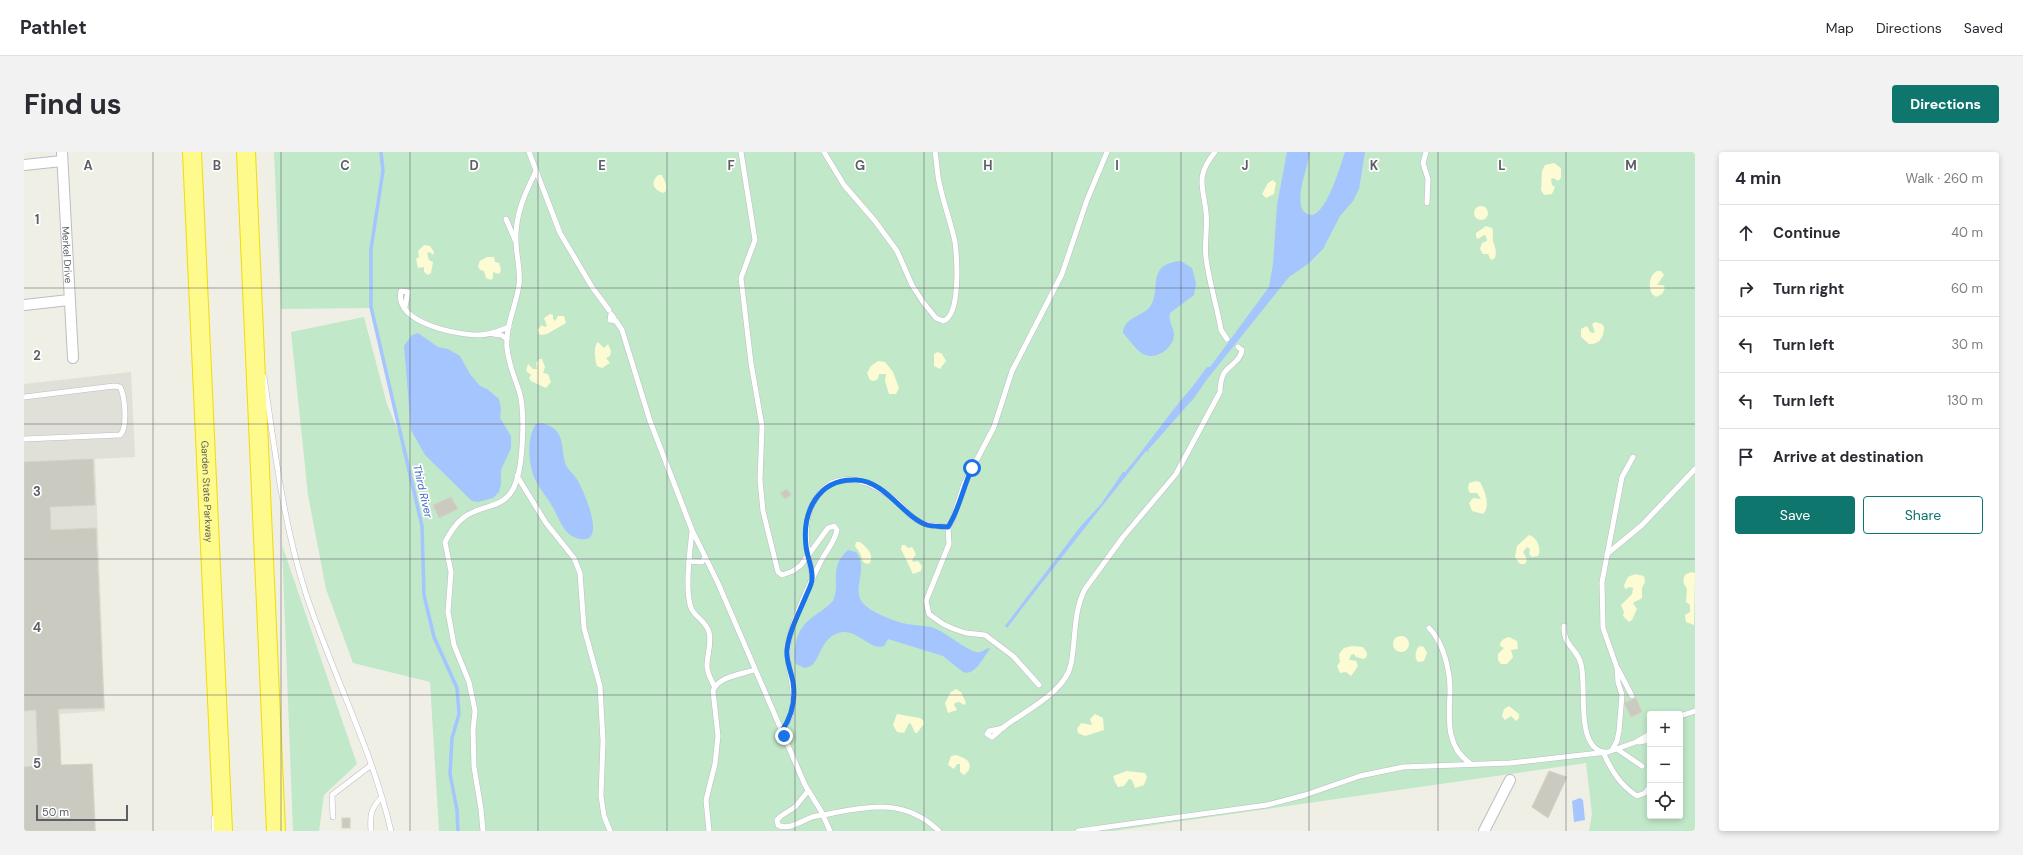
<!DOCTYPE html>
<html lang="en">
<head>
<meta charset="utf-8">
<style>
	:root { --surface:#fff; --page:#f2f2f3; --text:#2b2b33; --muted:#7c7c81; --line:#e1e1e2; --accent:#0f766e }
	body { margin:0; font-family:"DM Sans",sans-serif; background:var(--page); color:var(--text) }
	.controls { position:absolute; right:12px; bottom:12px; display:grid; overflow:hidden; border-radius:4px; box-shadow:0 2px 6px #0003 }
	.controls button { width:36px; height:36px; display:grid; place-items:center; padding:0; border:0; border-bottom:1px solid var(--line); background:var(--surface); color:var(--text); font:20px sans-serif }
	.scale { position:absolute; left:12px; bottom:10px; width:92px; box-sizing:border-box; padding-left:4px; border:2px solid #5c5f66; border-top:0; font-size:11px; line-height:14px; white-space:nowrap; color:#5c5f66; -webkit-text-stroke:3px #fff; paint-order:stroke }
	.stop { position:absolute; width:12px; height:12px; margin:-9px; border:3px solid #1a73e8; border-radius:50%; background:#fff }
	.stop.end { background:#1a73e8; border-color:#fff; box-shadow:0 1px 4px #0008 }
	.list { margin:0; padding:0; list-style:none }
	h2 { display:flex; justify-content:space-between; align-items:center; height:52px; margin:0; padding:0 16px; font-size:17px }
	h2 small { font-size:13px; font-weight:400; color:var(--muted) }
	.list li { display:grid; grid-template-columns:26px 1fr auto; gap:12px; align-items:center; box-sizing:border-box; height:56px; padding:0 16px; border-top:1px solid var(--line) }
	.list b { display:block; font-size:15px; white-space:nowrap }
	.list em { font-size:13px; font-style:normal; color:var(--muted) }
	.actions { display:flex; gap:8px; padding:12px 16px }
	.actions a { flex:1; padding:9px 0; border:1px solid var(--accent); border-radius:4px; text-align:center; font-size:14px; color:var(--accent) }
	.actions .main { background:var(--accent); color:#fff }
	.icon { flex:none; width:22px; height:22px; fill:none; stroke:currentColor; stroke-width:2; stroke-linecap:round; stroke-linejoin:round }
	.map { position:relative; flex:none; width:1671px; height:679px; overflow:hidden; border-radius:4px }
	header { display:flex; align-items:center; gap:24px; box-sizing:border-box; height:56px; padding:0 20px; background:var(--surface); border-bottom:1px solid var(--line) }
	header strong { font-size:19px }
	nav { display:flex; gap:22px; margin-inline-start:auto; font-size:14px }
	.intro { display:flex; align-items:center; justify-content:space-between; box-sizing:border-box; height:96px; padding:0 24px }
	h1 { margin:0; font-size:28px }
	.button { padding:10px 18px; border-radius:4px; background:var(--accent); color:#fff; font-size:14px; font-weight:700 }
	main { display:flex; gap:24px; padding:0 24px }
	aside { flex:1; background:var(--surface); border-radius:4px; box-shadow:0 2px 6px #0003 }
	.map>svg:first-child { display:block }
</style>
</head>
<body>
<header>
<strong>Pathlet</strong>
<nav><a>Map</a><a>Directions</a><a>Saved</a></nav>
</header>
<div class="intro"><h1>Find us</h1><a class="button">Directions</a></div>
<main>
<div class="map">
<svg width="1671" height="679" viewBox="0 0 1671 679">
	<rect width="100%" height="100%" fill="#efefe5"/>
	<polygon fill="#e0e0d9" points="107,220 111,305 71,307 81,559 36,562 37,614 69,612 72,679 0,679 0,232"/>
	<g fill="#c1e8c9" fill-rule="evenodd">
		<path d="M250 0H1671V679H1565L1568 662 1562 611 1089 679H415L406 530 329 511 302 437 284 343 267 180 340 165 363 252 377 286 347 156 257 157ZM1626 562H1656V664H1626Z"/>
		<polygon points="258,393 333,612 300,643 295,679 269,679"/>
	</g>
	<g fill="#fcfbd4">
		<polygon points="1530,11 1537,16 1537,26 1534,29 1530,26 1527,27 1528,33 1531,35 1528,42 1520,43 1517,38 1518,19 1521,13"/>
		<path d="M634 23H638L642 32V39L639 41C629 37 626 31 634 23Z"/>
		<polygon points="1249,28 1252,31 1250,42 1242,46 1238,42 1244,31"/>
		<circle cx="1457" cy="61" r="7"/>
		<path d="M1462 74 1468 76C1470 81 1468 84 1469 89 1471 96 1473 98 1471 106L1467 108 1464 102H1459L1456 97 1458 91 1463 89 1462 84 1460 83 1454 87 1452 85V81Z"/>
		<polygon points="400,93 406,94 410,100 409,103 406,100 403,101 405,108 409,110 407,121 404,123 400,120 400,115 394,116 392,107 395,105 394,99"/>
		<polygon points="463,105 470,105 471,110 475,111 477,118 475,122 469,120 469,126 467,128 462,126 460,119 456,118 454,114 456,109"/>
		<path d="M1633 119H1637L1640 123 1633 133H1639L1641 136 1638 142 1632 145 1628 142C1624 134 1625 124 1633 119Z"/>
		<polygon points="526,162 529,163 529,167 531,169 534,164 540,164 542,171 523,182 516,183 513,178 518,173 520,175 523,174 520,166"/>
		<path d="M1571 170 1578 172 1580 175C1580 184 1576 193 1565 192L1557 185V177L1563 174 1566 180 1569 181 1571 180 1568 172Z"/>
		<path d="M574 190 580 196 584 192 587 199 586 204 582 206 586 211 578 216 573 214C571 208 569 194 574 190Z"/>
		<polygon points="914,200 918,202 922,209 916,217 910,214 910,202"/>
		<polygon points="515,207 518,207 521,215 519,221 524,222 527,230 522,236 507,229 505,226 507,223 502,219 504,212 509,217 513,217 512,211"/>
		<polygon points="854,209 861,210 869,220 875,236 872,242 865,242 861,229 862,222 855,222 854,227 850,229 846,228 843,221 847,214"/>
		<path d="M1452 329 1456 330C1461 339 1467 354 1459 362L1448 359 1445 351 1449 346 1457 347 1453 341H1446L1444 337 1445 331Z"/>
		<path d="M1505 383C1513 385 1518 397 1514 404L1508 405 1505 402 1506 397 1503 395 1499 400C1501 404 1505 407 1501 412H1496L1491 405 1493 394Z"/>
		<path d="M832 390H836C843 396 850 401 846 411L843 412 839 410 836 401 831 394Z"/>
		<polygon points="878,393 881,393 884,396 888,395 892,402 888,408 889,410 894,409 898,414 897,419 889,422 877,397"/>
		<path d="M1668 420 1671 421 1670 473 1662 470 1661 463 1666 460V453L1662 450 1663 437C1660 432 1657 428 1662 422Z"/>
		<polygon points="1611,422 1620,424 1621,430 1618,436 1618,446 1609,451 1613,457 1608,468 1605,470 1599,464 1600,460 1597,453 1608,442 1609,436 1606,435 1601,437 1600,433 1604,425"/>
		<circle cx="1377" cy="492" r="8"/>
		<path d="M1485 485 1493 489 1494 497 1487 498 1489 505 1483 512H1477L1474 508V502L1480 496 1476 494C1476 489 1480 486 1485 485Z"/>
		<polygon points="1328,494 1339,495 1343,501 1343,504 1340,507 1332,505 1330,502 1327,503 1325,508 1332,509 1334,514 1327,524 1322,520 1316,521 1313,514 1316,510 1315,502 1320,496"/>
		<path d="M1396 494 1400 495 1403 501 1400 509 1394 510C1390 506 1391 497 1396 494Z"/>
		<polygon points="932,537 937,540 942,551 940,553 935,550 931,551 930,553 933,558 924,561 921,551 927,540"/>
		<polygon points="1485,554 1495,562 1495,566 1492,569 1487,564 1481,568 1478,564 1480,557"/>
		<polygon points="873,562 896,566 899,568 900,572 893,581 891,581 887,572 885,571 880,581 873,580 869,573"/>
		<polygon points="1071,562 1079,566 1080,578 1061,584 1054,581 1053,577 1057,571 1068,573 1066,567"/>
		<path d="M932 603C940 606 948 608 945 618L940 623 936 620V612H933L930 617 924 613 927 604Z"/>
		<polygon points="1103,619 1121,621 1123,625 1120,633 1111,636 1108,628 1105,627 1100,634 1094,635 1091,630 1089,624"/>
	</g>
	<g fill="#a5c5ff">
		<path d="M1263 0H1286C1285 13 1263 63 1289 63 1304 57 1316 15 1321 0H1341L1335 37 1329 49 1316 64 1299 97 1284 112 1265 125 1184 226 1170 246 1124 298 1125 300 1122 299C1074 359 1029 416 983 476L981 474 1056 375 1077 352 1099 320H1101C1124 293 1144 262 1169 234L1183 215H1186L1245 135 1249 112 1253 53Z"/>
		<path d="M1157 109 1168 116 1172 131 1170 143 1146 161C1144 169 1149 174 1150 182 1150 196 1132 209 1119 202 1112 198 1105 187 1099 181 1100 166 1115 165 1124 157 1140 141 1119 112 1157 109Z"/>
		<polygon points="394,181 414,195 424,197 436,204 446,222 456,234 463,237 475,247 477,257 476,266 487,284 487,296 477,318 477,332 475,340 469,346 454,350 448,349 401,303 387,278 380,194 388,183"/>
		<path d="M518 271C548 279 532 303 546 319 549 322 552 325 554 329 559 338 584 392 556 387 539 384 535 365 528 354 524 346 517 339 513 331 504 316 502 286 512 272Z"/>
		<path d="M824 398 832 400C845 415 828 436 838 450 845 460 872 470 883 472 892 474 902 473 910 476 923 481 943 499 953 500 957 501 960 498 964 496L966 497C959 505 951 525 939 520L919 504 864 487 860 494C848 499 834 479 820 480 797 482 798 505 787 514L781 516 772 512C770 507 770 502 771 496 775 467 792 466 809 449 817 432 804 415 824 398Z"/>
		<polygon points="1556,646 1559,648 1561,668 1550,670 1548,649"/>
	</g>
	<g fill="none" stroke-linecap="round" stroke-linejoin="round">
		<polyline stroke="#a5c5ff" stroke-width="3.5" points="357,0 359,19 347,97 347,155 398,374 400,443 410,485 433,536 435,562 428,586 426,622 433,658 434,679"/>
	</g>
	<g fill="#cacac1" stroke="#d4d3c3">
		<polygon points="69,307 71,353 26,355 27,378 72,376 80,556 34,557 37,613 68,612 71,679 0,679 0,615 14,614 12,558 0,559 0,310"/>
		<polygon points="763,337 767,343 761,347 756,341"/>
		<polygon points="427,345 434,357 415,366 409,353"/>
		<polygon points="1612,546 1618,560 1607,565 1600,551"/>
		<polygon points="1525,619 1543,625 1524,666 1508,655"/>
		<rect x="318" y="666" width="8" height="10"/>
	</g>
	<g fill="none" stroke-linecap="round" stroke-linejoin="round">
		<defs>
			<g id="service">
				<polyline points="505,0 536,81 568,135 585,158"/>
				<path d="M717 0 731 88 717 126 727 211 738 274 736 328 739 359 754 420 758 423 769 419 777 413 804 376 810 374 813 378C811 390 801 400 796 411 786 430 769 467 765 488 758 523 783 543 758 579"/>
				<path d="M800 0 820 33 851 69 873 99 888 133 899 150 912 166 919 169C937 164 933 106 931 90 927 71 920 53 916 34 913 23 913 11 911 0"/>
				<path d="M1191 0C1171 25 1179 33 1182 60 1184 75 1180 91 1182 106 1185 130 1193 154 1197 178L1203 187"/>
				<polyline points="1402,0 1399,11 1404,27 1403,51"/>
				<polyline points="482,67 491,88"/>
				<path d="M381 155 384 140 377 139C370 171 433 183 455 183 466 183 475 179 485 175"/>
				<polyline points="590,166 587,162 586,168 592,169 598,178 626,269 668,378 694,431 781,633 797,659 806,679"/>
				<polyline points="469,182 477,183 483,187"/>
				<path d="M240 225C251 299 259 371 282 442 308 521 348 597 367 679"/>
				<path d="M0 245 90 234 96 235C101 244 104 276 96 283L0 287"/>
				<polyline points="493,324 522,371 550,406 556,421 560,476 576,534 579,589 577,644 580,664 586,679"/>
				<polyline points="924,375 928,369 940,332 970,275 988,219 1038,122 1063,48 1083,0"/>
				<polyline points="924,375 925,392 902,449 905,462 919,472 930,477 942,481 961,483 989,504 1015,533"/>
				<path d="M668 379C666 398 660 442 668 458 673 466 682 470 685 480 688 491 683 503 683 514 683 521 687 527 690 534"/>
				<polyline points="1583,402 1618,373 1671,317"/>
				<polyline points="665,409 678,410 681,405"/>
				<path d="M789 427C783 398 775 367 795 342 816 315 850 331 871 348 878 353 884 362 891 367 901 374 912 374 924 375"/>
				<path d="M1540 474C1539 494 1553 496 1557 512 1563 534 1551 593 1579 600"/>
				<path d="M1405 476C1420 491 1426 519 1426 539 1425 566 1421 595 1447 612"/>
				<polyline points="1594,517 1608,544"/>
				<polyline points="1656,564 1671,559"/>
				<path d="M979 576 965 579 963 582 968 585C973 582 975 578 980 575 1000 559 1042 540 1047 512 1052 487 1049 460 1061 437L1099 385 1152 322 1196 240C1196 234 1197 227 1200 221 1205 213 1217 209 1218 198L1214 195"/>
				<polyline points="1615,590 1626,588"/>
				<polyline points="1593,597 1618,614"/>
				<polyline points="1588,598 1593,589 1595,579 1598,543 1594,530 1593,516 1579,476 1578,430 1598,325 1609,305"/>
				<path d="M1579 600C1587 618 1596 633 1613 644L1621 641 1626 634"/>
				<path d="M784 639 771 655 757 664 753 668 754 673C764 679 778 669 788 665 795 663 802 663 809 661 849 653 883 648 915 679"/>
				<polyline points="309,665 308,643 346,614"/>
				<polyline points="190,679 190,666"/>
				<path d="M347 679C346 665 346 657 357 646"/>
				<path d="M459 679 457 657 450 615 449 578 451 559 445 530 430 493 424 460 427 420 421 390C426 381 431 372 439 366 457 351 483 359 492 330 499 311 501 262 496 242 491 225 485 215 483 196 481 175 492 154 495 133 497 118 492 104 492 88 491 63 501 41 512 19"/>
				<path d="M685 679 682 648 691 612 694 584 689 539C693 525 718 522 730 518"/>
				<polyline points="1054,679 1243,653 1281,643 1336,624 1379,615 1486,611 1584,600 1612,590 1626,582"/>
			</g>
			<g id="minor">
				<path id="s1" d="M38 0 49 206"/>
				<polyline points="0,13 38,9"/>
				<polyline points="0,153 45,148"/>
				<polyline points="1460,679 1486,628"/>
			</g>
			<g id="motorway">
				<path id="s2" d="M168 0 199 679"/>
				<polyline points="222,0 252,679"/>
			</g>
		</defs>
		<use href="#service" stroke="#bcbdc4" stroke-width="6"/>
		<use href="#minor" stroke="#bcbdc4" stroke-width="12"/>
		<use href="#motorway" stroke="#f4dc00" stroke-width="20"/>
		<use href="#service" stroke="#fff" stroke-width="5"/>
		<use href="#minor" stroke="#fff" stroke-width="10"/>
		<use href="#motorway" stroke="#fffa8c" stroke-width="18"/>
	</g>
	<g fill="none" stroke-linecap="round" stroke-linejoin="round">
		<path stroke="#1a73e8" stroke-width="5" d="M760 584 758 579C768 564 772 549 769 530 767 519 762 509 763 498 765 479 775 461 782 444 784 439 788 432 788 427 789 416 783 405 782 394 778 360 794 326 832 328 862 329 879 365 903 373 909 375 917 374 924 375 934 361 940 333 948 316"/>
	</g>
	<path fill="none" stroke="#5c5f66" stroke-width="1" stroke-opacity="0.55" d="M129 0V679M257 0V679M386 0V679M514 0V679M643 0V679M771 0V679M900 0V679M1028 0V679M1157 0V679M1285 0V679M1414 0V679M1542 0V679M0 136H1671M0 272H1671M0 407H1671M0 543H1671"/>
	<g text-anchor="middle" stroke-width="3.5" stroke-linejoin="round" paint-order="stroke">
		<g font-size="10" fill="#5c5f66" stroke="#fff">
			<text dy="4" stroke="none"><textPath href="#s1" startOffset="103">Merkel Drive</textPath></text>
			<text dy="4" stroke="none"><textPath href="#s2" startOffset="340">Garden State Parkway</textPath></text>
		</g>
		<g font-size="11" font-style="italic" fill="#4367c7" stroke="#fff">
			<text transform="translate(399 339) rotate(77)" y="4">Third River</text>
		</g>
	</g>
	<g font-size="13" text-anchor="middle" font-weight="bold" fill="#5c5f66" stroke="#fff" stroke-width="3.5" stroke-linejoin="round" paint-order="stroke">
		<text x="64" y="18">A</text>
		<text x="193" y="18">B</text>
		<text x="321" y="18">C</text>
		<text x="450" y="18">D</text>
		<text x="578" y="18">E</text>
		<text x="707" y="18">F</text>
		<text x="836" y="18">G</text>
		<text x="964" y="18">H</text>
		<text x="1093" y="18">I</text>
		<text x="1221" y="18">J</text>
		<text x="1350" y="18">K</text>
		<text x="1478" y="18">L</text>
		<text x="1607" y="18">M</text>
		<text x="13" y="72">1</text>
		<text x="13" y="208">2</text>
		<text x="13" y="344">3</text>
		<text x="13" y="480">4</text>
		<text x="13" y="616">5</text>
	</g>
</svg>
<div class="controls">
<button>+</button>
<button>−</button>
<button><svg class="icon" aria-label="locate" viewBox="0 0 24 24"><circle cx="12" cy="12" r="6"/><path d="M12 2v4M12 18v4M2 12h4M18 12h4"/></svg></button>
</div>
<div class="scale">50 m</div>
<div class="stop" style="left:948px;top:316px"></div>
<div class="stop end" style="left:760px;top:584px"></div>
</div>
<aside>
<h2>4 min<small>Walk · 260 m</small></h2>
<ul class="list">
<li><svg class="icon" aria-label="ahead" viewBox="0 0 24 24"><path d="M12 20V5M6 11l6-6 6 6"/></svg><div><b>Continue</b></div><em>40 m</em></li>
<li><svg class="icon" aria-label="right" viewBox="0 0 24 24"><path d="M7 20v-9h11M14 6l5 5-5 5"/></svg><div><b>Turn right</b></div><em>60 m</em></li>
<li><svg class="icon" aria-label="left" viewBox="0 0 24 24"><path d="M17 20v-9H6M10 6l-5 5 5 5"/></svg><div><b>Turn left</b></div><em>30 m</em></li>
<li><svg class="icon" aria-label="left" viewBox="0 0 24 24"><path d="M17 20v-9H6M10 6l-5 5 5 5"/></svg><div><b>Turn left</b></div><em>130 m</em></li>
<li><svg class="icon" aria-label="arrive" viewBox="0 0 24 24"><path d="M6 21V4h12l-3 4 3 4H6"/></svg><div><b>Arrive at destination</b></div></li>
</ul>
<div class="actions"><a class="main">Save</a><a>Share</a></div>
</aside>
</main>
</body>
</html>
